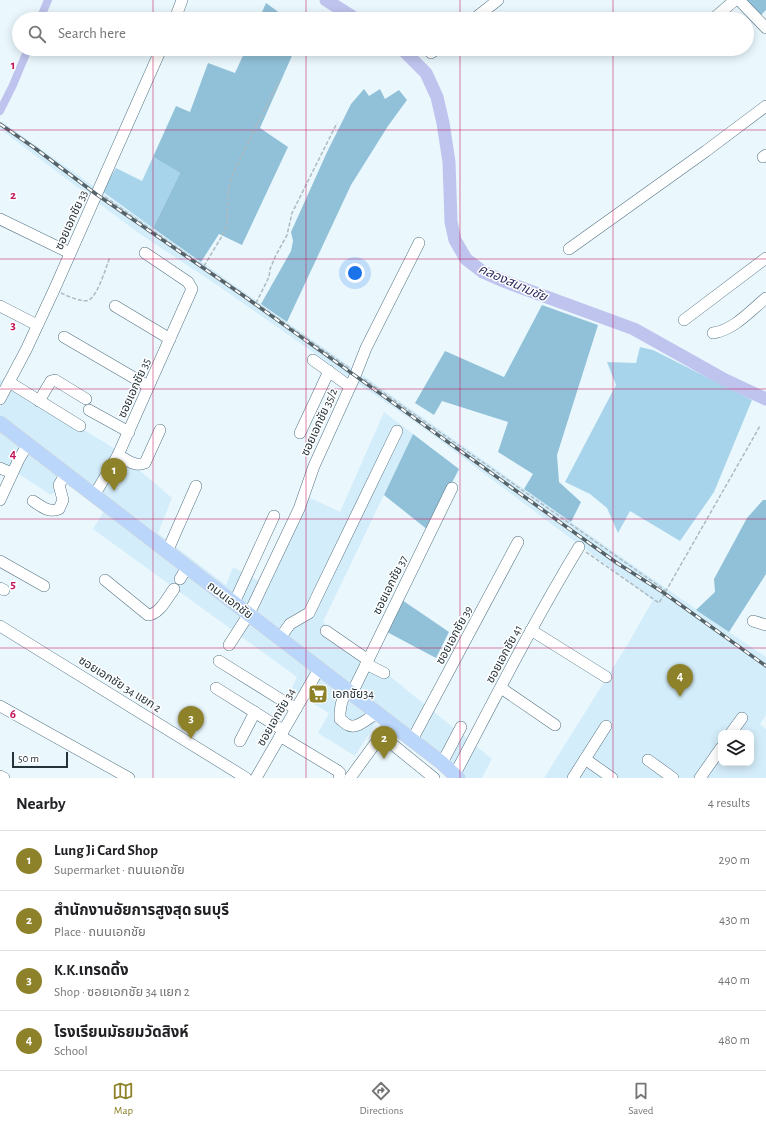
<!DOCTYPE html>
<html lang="en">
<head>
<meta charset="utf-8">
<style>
	:root { --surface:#fff; --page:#f2f2f2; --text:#202124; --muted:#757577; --line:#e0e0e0; --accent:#8d8129 }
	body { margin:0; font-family:"Alegreya Sans","Noto Sans Thai",sans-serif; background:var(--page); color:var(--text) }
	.controls { position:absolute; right:12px; bottom:12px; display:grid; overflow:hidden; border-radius:8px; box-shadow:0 2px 10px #0003 }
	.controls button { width:36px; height:36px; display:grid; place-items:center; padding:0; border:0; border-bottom:1px solid var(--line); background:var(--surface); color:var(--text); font:20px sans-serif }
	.scale { position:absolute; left:12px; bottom:10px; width:56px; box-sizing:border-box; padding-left:4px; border:2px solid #26343a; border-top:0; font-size:11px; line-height:14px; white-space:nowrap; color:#26343a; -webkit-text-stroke:3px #fff; paint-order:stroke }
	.you { position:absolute; left:355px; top:273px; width:14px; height:14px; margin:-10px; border:3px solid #fff; border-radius:50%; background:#1a73e8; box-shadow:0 0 0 6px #1a73e833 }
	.badge { display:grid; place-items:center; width:26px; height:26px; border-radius:50%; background:var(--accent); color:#fff; font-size:13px; font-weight:700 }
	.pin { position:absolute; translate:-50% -33px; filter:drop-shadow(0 1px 2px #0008) }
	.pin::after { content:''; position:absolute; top:21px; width:14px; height:12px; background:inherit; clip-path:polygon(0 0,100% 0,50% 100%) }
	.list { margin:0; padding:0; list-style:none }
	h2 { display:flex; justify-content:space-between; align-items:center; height:52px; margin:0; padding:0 16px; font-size:17px }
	h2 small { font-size:13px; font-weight:400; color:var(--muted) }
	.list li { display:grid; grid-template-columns:26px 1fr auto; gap:12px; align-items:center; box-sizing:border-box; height:60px; padding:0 16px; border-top:1px solid var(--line) }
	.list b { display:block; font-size:15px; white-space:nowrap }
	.list p { margin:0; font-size:13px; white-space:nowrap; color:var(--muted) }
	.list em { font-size:13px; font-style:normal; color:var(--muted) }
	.icon { flex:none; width:22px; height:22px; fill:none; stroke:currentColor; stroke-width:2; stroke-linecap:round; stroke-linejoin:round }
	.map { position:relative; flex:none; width:766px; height:778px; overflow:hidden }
	.search { position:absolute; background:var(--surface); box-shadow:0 2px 10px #0003; left:12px; right:12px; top:12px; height:44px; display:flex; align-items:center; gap:10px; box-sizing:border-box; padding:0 14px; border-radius:22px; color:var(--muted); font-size:15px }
	.sheet { height:292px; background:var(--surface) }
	nav { display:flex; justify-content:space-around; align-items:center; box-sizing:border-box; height:56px; border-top:1px solid var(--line); background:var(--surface); font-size:11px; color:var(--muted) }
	nav a { display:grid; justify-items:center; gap:2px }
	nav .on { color:var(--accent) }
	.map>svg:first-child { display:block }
</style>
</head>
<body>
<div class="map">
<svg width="766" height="778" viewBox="0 0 766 778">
	<rect width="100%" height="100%" fill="#eaf8fe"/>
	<g fill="#d4edfa" fill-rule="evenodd">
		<path d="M1 121 571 522 729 632 766 657V715L760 724 766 729V778H544L626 647 653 600 418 424 357 383 220 287 137 232 0 129ZM721 733H751V763H721Z"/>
		<polygon points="0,379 112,447 172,498 158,533 226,585 233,567 266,585 306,496 340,512 384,412 413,434 323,622 492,759 482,778 450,778 377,721 355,756 318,733 329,713 291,690 297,677 93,529 104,511 65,483 51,495 8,467 0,464"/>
	</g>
	<g fill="#a7d4ea">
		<polygon points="153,157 180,173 153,228 102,191 116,168 142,181"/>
		<polygon points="640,347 653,350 752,400 714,492 680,541 630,511 618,533 607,508 590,494 565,482 616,385 607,362 636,363"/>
	</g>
	<g fill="#91c1d8">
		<polygon points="745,0 766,0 766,10 760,16"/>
		<polygon points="266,3 288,19 259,19"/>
		<polygon points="246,49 295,49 260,128 288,147 242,245 219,234 201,262 153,228 180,173 153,157 176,106 190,112 208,63 235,73"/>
		<polygon points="364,89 369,96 380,89 385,99 399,90 407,100 388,126 351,185 287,322 261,304 291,251 293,241 291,232 328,150 351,104"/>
		<polygon points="542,305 598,325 557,455 559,482 581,502 571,522 524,489 533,474 498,452 508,422 442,401 434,415 415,403 445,351 504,377"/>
		<polygon points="413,434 459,469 428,530 384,495"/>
		<polygon points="763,500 766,500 766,574 729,632 696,610 715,592 714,579 747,518"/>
		<polygon points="402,600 449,632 436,658 387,632"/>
	</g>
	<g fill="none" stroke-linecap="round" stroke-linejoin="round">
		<g stroke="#bfc4ee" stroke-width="8">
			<polyline points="40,19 48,0"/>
			<polyline points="0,111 13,85 28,49"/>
		</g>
		<g stroke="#bfc4ee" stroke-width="13">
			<polyline points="326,0 356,19"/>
			<polyline points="402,49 426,73 437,97 443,123 449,162 451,222 455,240 466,259 483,272 506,282 634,329 725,380 766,399"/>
		</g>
		<defs>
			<g id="minor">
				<polyline points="739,0 766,28"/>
				<polyline points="175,19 182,0"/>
				<polyline points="474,19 498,0"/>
				<polyline points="713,19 735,0"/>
				<polyline points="431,53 437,49"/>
				<polyline points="763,157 766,155"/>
				<polyline points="0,219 70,253"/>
				<polyline points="569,249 706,151 766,106"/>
				<polyline points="0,306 37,325"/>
				<polyline points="115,306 170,339"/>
				<polyline points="684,320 766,258"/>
				<path d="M713 333C734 330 750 311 766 298"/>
				<polyline points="64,337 148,386"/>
				<polyline points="313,360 349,386"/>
				<polyline points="9,382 80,426"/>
				<polyline points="0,399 26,350 54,290 161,49"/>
				<polyline points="39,401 51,381 55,380 86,399"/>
				<polyline points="89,410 129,432"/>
				<polyline points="300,433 329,371"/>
				<path d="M118 455C127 460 135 467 145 463L160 430"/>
				<polyline points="0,468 12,473"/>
				<polyline points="95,494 118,455 192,289 188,282 145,253"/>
				<polyline points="0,500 19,459 28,444"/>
				<path d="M33 501C42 507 49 513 59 509L63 500 59 485 66 473"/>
				<polyline points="167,552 196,486"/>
				<polyline points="0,561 44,586"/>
				<polyline points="180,579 187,567"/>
				<path d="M105 580 148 615C160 614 167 598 174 589"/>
				<polyline points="0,588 4,590"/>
				<polyline points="234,603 274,516"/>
				<polyline points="753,621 766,625"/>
				<polyline points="0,626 246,778"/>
				<polyline points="531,630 606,677"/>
				<polyline points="326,631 368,660"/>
				<polyline points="280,638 290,624 309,613 397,431"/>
				<polyline points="229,645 249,614 299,509 314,466 355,376 366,348 419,243"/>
				<polyline points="219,661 296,709"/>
				<polyline points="366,664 384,673"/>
				<polyline points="216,688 283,730"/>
				<polyline points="501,688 555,725"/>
				<path d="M346 689 341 705 340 713V719C343 721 345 724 348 725 357 730 369 717 377 713"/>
				<polyline points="352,693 452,488"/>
				<polyline points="0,706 129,778"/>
				<polyline points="731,733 742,718"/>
				<polyline points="381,735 434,778"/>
				<polyline points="280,736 338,771 340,773 339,778"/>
				<polyline points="412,740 518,542"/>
				<polyline points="240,741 255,712"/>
				<polyline points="585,759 612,778"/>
				<polyline points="648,760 673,778"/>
				<polyline points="442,763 461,727"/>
				<path d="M455 774C495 698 534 621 579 547"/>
				<polyline points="0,776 4,778"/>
				<polyline points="256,778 319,669"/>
				<polyline points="350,778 385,730"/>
				<polyline points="573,778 606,726"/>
				<polyline points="700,778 721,748"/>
			</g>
			<polyline id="major" points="0,423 442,763 458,778"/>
		</defs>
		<use href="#minor" stroke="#547281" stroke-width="12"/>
		<use href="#major" stroke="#d4d6d8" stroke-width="15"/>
		<g stroke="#adbbc1" stroke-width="1.5" stroke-dasharray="4 2" stroke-linecap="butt">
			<polyline points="105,197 349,368"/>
			<polyline points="204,266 225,231 227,223 228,190 233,173 279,81"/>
			<path d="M61 293C67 296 84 303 89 300 98 295 106 267 110 257"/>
			<polyline points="256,303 269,277 270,269 276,255 287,235 292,213 337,123"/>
			<polyline points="364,379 666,591"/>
			<polyline points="586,552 659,603 760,426"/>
		</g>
		<use href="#minor" stroke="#fff" stroke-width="11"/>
		<use href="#major" stroke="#bad6fa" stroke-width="14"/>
		<defs>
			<polyline id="rail" points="0,124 36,149 96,194 241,294 617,563 664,593 766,666"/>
		</defs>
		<use href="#rail" stroke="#556369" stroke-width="3.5"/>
		<use href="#rail" stroke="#fff" stroke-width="2" stroke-dasharray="6" stroke-linecap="butt"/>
	</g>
	<path fill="none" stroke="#c2185b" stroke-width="1" stroke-opacity="0.55" d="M153 0V19M306 0V19M460 0V19M613 0V19M153 49V778M306 49V778M460 49V778M613 49V778M0 130H766M0 259H766M0 389H766M0 519H766M0 648H766"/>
	<defs>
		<symbol id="supermarket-square" viewBox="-11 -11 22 22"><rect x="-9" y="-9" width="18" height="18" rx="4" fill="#8d8129" stroke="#fff"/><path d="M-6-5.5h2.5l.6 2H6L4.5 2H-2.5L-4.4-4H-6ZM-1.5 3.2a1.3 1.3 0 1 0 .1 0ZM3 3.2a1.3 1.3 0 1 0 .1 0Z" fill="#fff"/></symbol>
	</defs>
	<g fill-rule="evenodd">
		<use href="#supermarket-square" x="307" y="683" width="22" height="22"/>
	</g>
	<g text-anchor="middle" stroke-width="3" stroke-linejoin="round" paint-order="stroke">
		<g font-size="12" fill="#26343a" stroke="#fff">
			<text transform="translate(71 220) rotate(-66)" y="4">ซอยเอกชัย 33</text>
			<text transform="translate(134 388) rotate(-66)" y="4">ซอยเอกชัย 35</text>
			<text transform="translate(319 422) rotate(-66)" y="4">ซอยเอกชัย 35/2</text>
			<text transform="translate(390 585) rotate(-64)" y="4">ซอยเอกชัย 37</text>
			<text transform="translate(230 600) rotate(37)" y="4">ถนนเอกชัย</text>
			<text transform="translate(454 635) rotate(-62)" y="4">ซอยเอกชัย 39</text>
			<text transform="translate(504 654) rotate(-62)" y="4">ซอยเอกชัย 41</text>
			<text transform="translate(120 684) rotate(32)" y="4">ซอยเอกชัย 34 แยก 2</text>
			<text transform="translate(276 717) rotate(-60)" y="4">ซอยเอกชัย 34</text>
		</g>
		<g font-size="12" fill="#26343a" stroke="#fff" text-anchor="start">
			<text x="332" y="698">เอกชัย34</text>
		</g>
		<g font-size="13" font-style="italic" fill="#2d2e62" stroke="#fff">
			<text transform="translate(513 282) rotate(24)" y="5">คลองสนามชัย</text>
		</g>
	</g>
	<g font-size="13" text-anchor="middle" font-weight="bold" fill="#c2185b" stroke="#fff" stroke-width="3" stroke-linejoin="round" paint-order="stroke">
		<text x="13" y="69">1</text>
		<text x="13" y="199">2</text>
		<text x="13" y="329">3</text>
		<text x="13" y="458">4</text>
		<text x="13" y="588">5</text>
		<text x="13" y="718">6</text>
	</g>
</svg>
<div class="controls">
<button><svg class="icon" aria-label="layers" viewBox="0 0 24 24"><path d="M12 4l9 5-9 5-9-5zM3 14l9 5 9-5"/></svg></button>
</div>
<div class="scale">50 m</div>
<div class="you"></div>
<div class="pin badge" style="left:114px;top:491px">1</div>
<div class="pin badge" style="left:384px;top:759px">2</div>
<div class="pin badge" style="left:191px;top:739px">3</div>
<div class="pin badge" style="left:680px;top:697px">4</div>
<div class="search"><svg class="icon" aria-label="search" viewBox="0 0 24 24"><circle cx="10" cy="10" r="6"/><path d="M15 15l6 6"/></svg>Search here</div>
</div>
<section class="sheet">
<h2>Nearby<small>4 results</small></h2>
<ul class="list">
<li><span class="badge">1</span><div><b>Lung Ji Card Shop</b><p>Supermarket · ถนนเอกชัย</p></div><em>290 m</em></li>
<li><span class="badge">2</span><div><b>สำนักงานอัยการสูงสุด ธนบุรี</b><p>Place · ถนนเอกชัย</p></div><em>430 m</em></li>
<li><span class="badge">3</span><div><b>K.K.เทรดดิ้ง</b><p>Shop · ซอยเอกชัย 34 แยก 2</p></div><em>440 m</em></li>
<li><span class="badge">4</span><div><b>โรงเรียนมัธยมวัดสิงห์</b><p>School</p></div><em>480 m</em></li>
</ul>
</section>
<nav>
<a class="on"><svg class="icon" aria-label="map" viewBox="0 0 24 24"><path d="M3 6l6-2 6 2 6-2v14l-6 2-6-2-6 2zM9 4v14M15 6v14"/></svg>Map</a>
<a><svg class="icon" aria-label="directions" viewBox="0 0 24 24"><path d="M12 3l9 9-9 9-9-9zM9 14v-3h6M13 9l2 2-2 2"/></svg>Directions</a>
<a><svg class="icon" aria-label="saved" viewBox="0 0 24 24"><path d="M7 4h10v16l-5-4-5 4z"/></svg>Saved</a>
</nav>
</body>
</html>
